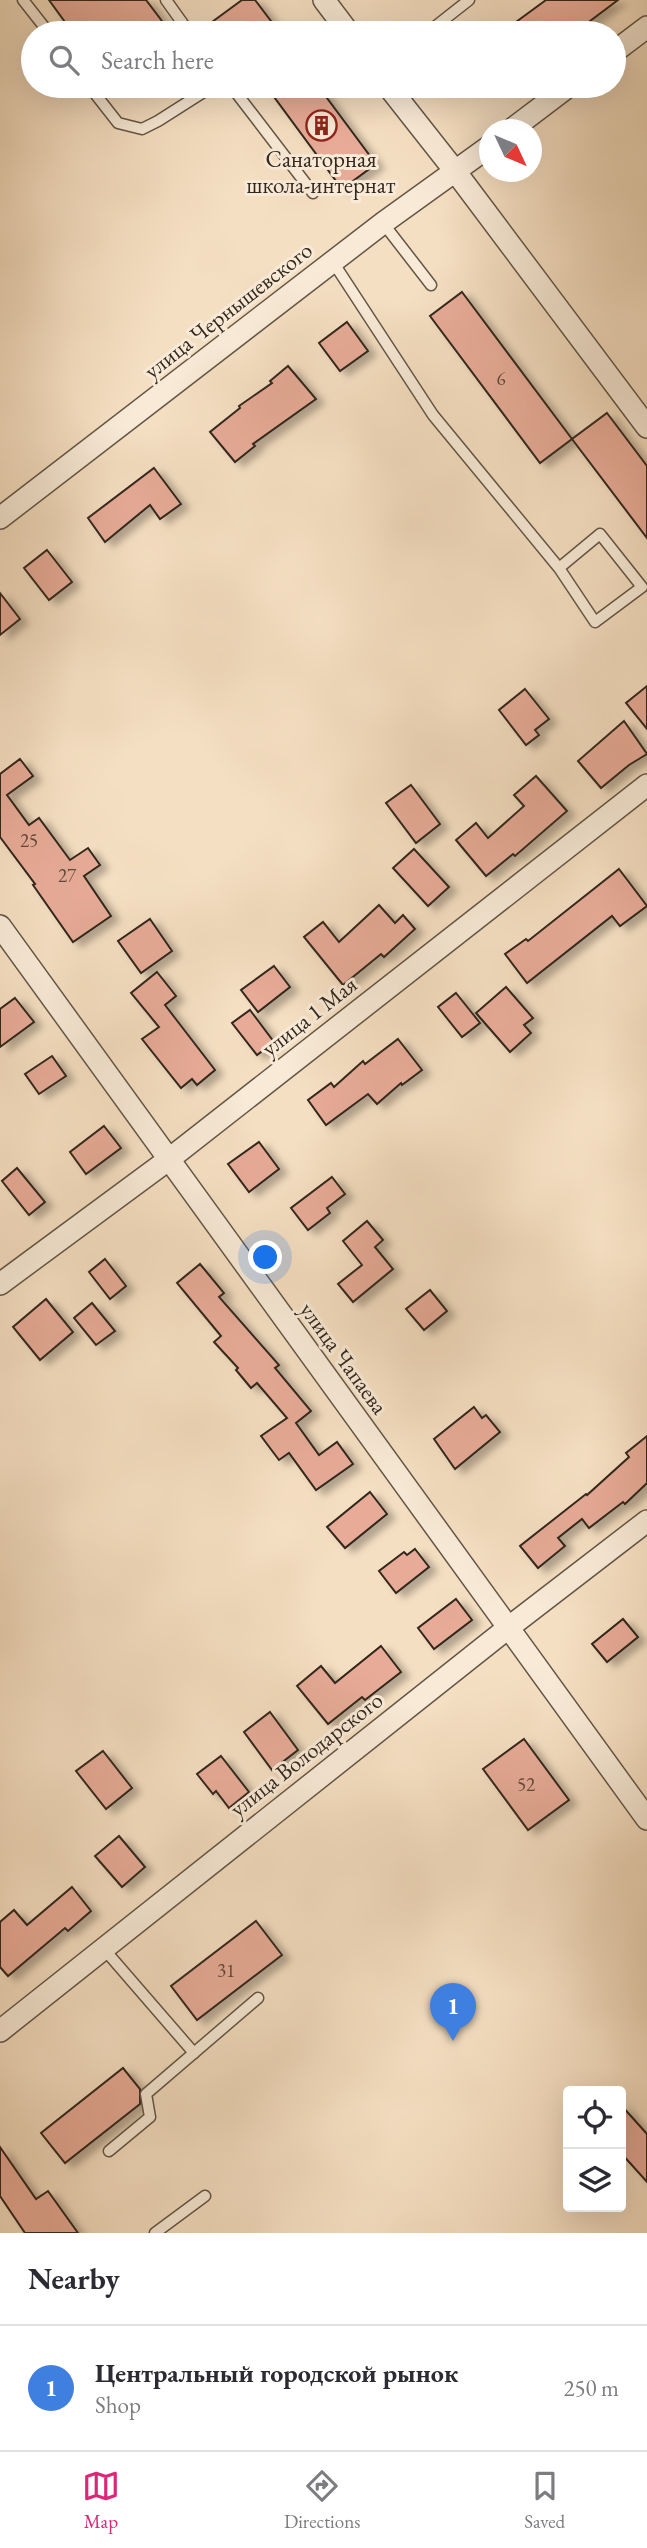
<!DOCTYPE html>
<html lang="en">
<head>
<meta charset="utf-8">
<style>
	:root { --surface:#fff; --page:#f2f2f3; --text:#2b2b33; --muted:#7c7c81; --line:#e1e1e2; --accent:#db2777 }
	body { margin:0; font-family:"EB Garamond",serif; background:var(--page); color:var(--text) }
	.controls { position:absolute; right:21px; bottom:21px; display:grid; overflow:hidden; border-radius:7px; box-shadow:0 7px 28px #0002 }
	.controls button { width:63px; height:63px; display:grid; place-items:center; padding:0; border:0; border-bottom:2px solid var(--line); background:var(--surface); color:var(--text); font:35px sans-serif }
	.compass { position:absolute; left:479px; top:119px; width:63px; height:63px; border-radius:50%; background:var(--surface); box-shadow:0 7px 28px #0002; rotate:134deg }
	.you { position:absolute; left:266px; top:1258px; width:24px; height:24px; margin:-18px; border:5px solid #fff; border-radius:50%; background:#1a73e8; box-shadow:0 0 0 10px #1a73e833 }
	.badge { display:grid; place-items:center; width:46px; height:46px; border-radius:50%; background:var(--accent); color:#fff; font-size:23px; font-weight:700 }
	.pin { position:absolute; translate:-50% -58px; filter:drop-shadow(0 2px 4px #0008) }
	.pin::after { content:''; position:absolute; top:37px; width:24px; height:21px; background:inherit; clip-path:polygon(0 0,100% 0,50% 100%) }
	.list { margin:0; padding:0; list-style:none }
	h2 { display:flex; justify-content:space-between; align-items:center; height:91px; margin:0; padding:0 28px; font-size:30px }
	h2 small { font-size:23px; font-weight:400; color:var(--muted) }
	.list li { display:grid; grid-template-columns:46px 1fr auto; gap:21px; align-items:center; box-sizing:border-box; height:126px; padding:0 28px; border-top:2px solid var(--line) }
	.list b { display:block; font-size:26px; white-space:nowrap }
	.list p { margin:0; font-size:23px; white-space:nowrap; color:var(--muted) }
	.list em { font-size:23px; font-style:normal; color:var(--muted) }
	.icon { flex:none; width:38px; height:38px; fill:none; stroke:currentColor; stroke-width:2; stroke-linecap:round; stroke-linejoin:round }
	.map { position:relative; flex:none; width:647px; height:2233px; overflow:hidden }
	.search { position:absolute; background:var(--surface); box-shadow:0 7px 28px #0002; left:21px; right:21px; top:21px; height:77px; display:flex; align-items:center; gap:18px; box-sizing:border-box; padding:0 24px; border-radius:38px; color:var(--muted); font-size:26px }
	.sheet { height:217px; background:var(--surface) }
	nav { display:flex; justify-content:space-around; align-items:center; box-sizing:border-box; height:98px; border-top:2px solid var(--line); background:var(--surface); font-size:19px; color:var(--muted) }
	nav a { display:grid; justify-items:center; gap:4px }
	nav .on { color:var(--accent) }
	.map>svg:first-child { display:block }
</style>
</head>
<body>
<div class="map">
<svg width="647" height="2233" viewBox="0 0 647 2233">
	<defs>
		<filter id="shadow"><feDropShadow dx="8" dy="4.5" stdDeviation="3.5" flood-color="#0004"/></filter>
	</defs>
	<rect width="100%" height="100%" fill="#f5dfc2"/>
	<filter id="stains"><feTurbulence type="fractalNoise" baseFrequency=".00286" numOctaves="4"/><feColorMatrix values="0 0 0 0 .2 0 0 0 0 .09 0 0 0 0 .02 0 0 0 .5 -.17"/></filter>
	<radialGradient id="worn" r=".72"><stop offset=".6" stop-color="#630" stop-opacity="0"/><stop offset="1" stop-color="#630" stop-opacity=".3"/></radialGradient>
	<g fill="#e7ab97" stroke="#33281e" stroke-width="2" filter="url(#shadow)">
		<polygon points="49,0 146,0 171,33 73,33"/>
		<polygon points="242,0 255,0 280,33 197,33"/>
		<polygon points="546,0 618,0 574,33 501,33"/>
		<polygon points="266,86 318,86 376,164 342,189"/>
		<polygon points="462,292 572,439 540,463 430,316"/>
		<polygon points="347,322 368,351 340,371 319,343"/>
		<polygon points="288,366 316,399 253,444 255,446 235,462 210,432 240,408 239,406 272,383 270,381"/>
		<polygon points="607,413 647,466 647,538 572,439"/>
		<polygon points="154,468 181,504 160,519 150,505 105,542 88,518"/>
		<polygon points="47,550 72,582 49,600 24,568"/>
		<polygon points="0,593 20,619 0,635"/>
		<polygon points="647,686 647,729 626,703"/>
		<polygon points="525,689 549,719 535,730 539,735 526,745 499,710"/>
		<polygon points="624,721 647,754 629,765 601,788 578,761"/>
		<polygon points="20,759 33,776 7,795 29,825 39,818 70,860 88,848 100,865 84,876 111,916 73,942 33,885 35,884 0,837 0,774"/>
		<polygon points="536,776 567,811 515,856 513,854 486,876 456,840 476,823 488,838 524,806 514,795"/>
		<polygon points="411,785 440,824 416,843 386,803"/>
		<polygon points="414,849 449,887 428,906 393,868"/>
		<polygon points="619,869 647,906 620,926 612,916 527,983 505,954 526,939 528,941"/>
		<polygon points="379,905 395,923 403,915 415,929 384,957 381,954 343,985 304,937 323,922 339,942"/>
		<polygon points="150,919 172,951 141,973 118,941"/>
		<polygon points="274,966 290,987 258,1012 241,990"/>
		<polygon points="157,972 176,996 165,1005 215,1070 197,1085 192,1079 181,1088 142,1039 159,1027 131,993"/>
		<polygon points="506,987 533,1018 524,1025 531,1033 510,1052 476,1013"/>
		<polygon points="456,993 480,1023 462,1037 438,1007"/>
		<polygon points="15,998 34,1022 0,1047 0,1009"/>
		<polygon points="250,1010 274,1042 257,1055 232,1023"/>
		<polygon points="398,1039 422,1070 402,1085 401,1083 377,1104 368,1094 326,1125 308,1100 331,1083 334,1087 363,1061 365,1064"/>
		<polygon points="52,1056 66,1076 39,1094 25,1074"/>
		<polygon points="104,1126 121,1148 86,1174 70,1152"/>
		<polygon points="259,1142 279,1169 249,1192 228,1164"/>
		<polygon points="17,1168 45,1202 29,1215 2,1181"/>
		<polygon points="332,1177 345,1194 327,1208 330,1213 308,1230 291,1208"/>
		<polygon points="367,1221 383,1240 375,1247 393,1269 353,1302 338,1284 362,1265 343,1241"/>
		<polygon points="105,1259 126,1286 110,1299 89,1272"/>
		<polygon points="200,1264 224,1293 219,1297 279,1365 275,1368 311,1411 296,1423 319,1455 337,1442 353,1464 316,1490 289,1453 279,1460 261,1436 287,1418 257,1383 251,1388 236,1370 238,1368 214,1342 221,1336 177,1283"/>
		<polygon points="430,1290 447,1311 424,1330 406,1309"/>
		<polygon points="46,1299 73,1332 40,1360 13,1327"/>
		<polygon points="92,1303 115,1331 96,1345 74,1318"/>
		<polygon points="474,1407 482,1418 486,1415 500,1432 455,1469 434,1439"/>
		<polygon points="647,1436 647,1483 625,1504 623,1502 589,1528 582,1519 558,1538 565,1546 538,1568 520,1546 586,1494 587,1495 629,1457 626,1453"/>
		<polygon points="370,1492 387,1514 345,1548 327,1527"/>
		<polygon points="415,1549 429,1567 396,1593 379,1571 404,1552 407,1555"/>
		<polygon points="456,1599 472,1620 434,1649 418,1628"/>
		<polygon points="623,1619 638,1637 607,1662 592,1644"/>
		<polygon points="381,1646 401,1672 365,1700 362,1697 328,1724 297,1686 321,1666 335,1683"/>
		<polygon points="270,1712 298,1750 272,1770 244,1732"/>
		<polygon points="524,1739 569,1800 528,1830 483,1769"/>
		<polygon points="103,1751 132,1788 106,1809 76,1771"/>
		<polygon points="221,1756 249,1792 229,1808 216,1791 213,1794 197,1774"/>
		<polygon points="119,1836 145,1867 122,1887 95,1856"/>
		<polygon points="72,1887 91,1911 68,1931 65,1928 8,1976 0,1967 0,1922 14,1910 27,1925"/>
		<polygon points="256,1921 282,1955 197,2020 171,1986"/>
		<polygon points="123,2068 140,2089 140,2104 65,2163 41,2133"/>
		<polygon points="621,2105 647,2134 647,2182 621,2153"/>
		<polygon points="0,2147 36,2199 48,2191 78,2233 25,2233 0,2196"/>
	</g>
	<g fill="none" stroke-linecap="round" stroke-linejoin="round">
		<defs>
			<g id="service">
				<polyline points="23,0 49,33"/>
				<polyline points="166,0 186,28"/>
				<polyline points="427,33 469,0"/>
				<polyline points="89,86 118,123 142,129 158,121 213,86"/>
				<polyline points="231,86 313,193"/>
				<polyline points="383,223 431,285"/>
				<polyline points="333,262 433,415 559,568 595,622 642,587 600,534 559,568"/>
				<polyline points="104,1949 194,2053"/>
				<polyline points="109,2151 150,2117 146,2094 258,1998"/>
				<polyline points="155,2233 205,2196"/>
			</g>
			<g id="minor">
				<polyline points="324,0 349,33"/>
				<polyline points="614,52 647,27"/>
				<polyline points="388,86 455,171 647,427"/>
				<polyline points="511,130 569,86"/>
				<polyline points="0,518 383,223 490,146"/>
				<polyline points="0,926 647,1819"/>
				<polyline points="0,1284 168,1160 647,785"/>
				<polyline points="0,2031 508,1628 647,1521"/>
			</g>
		</defs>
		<use href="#service" stroke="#645647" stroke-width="13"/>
		<use href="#minor" stroke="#645647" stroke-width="24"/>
		<use href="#service" stroke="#f8ead7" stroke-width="10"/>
		<use href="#minor" stroke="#f8ead7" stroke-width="21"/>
	</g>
	<defs>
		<symbol id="building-ring" viewBox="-11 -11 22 22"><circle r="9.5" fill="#f8ead7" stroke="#8f2418" stroke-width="1.5"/><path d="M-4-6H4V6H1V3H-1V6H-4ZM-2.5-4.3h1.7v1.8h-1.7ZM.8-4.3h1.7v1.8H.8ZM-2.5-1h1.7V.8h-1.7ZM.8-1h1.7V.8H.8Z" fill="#8f2418"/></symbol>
	</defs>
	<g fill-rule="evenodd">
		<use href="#building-ring" x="304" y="108" width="35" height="35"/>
	</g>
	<g text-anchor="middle" stroke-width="6" stroke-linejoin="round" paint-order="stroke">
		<g font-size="19" fill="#60493c">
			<text x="501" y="385">6</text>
			<text x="29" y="847">25</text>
			<text x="67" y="882">27</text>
			<text x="526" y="1791">52</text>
			<text x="226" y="1977">31</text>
		</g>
		<g font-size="23" fill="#33281e" stroke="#f8ead7">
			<text x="321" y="167">Санаторная<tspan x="321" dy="26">школа-интернат</tspan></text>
		</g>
		<g font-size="23" fill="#33281e" stroke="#f8ead7">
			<text transform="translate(228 310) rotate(-38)" y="8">улица Чернышевского</text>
			<text transform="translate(309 1016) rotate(-38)" y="8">улица 1 Мая</text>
			<text transform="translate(344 1358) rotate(54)" y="8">улица Чапаева</text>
			<text transform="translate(306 1754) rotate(-38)" y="8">улица Володарского</text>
		</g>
	</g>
	<rect width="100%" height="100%" filter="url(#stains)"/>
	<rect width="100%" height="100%" fill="url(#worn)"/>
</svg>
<div class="controls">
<button><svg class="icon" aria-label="locate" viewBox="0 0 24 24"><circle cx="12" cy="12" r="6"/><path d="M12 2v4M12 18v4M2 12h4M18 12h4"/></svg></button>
<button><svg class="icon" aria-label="layers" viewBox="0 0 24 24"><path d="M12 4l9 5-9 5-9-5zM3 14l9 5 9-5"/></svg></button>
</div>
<svg class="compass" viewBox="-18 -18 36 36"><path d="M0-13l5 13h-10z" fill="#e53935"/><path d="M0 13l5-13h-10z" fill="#7c7c81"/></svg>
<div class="you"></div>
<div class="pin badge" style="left:453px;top:2041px;background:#3f7fe0">1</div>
<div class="search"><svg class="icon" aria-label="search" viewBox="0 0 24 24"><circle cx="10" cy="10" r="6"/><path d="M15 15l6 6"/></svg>Search here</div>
</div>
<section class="sheet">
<h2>Nearby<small></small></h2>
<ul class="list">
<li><span class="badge" style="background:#3f7fe0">1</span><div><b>Центральный городской рынок</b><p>Shop</p></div><em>250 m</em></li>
</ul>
</section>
<nav>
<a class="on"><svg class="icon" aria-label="map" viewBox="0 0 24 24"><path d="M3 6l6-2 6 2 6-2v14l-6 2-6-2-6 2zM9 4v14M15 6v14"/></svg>Map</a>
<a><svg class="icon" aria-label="directions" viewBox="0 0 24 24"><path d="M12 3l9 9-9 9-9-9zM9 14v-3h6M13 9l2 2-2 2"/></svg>Directions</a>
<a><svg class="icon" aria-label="saved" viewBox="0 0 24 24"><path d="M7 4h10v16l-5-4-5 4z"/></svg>Saved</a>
</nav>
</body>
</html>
